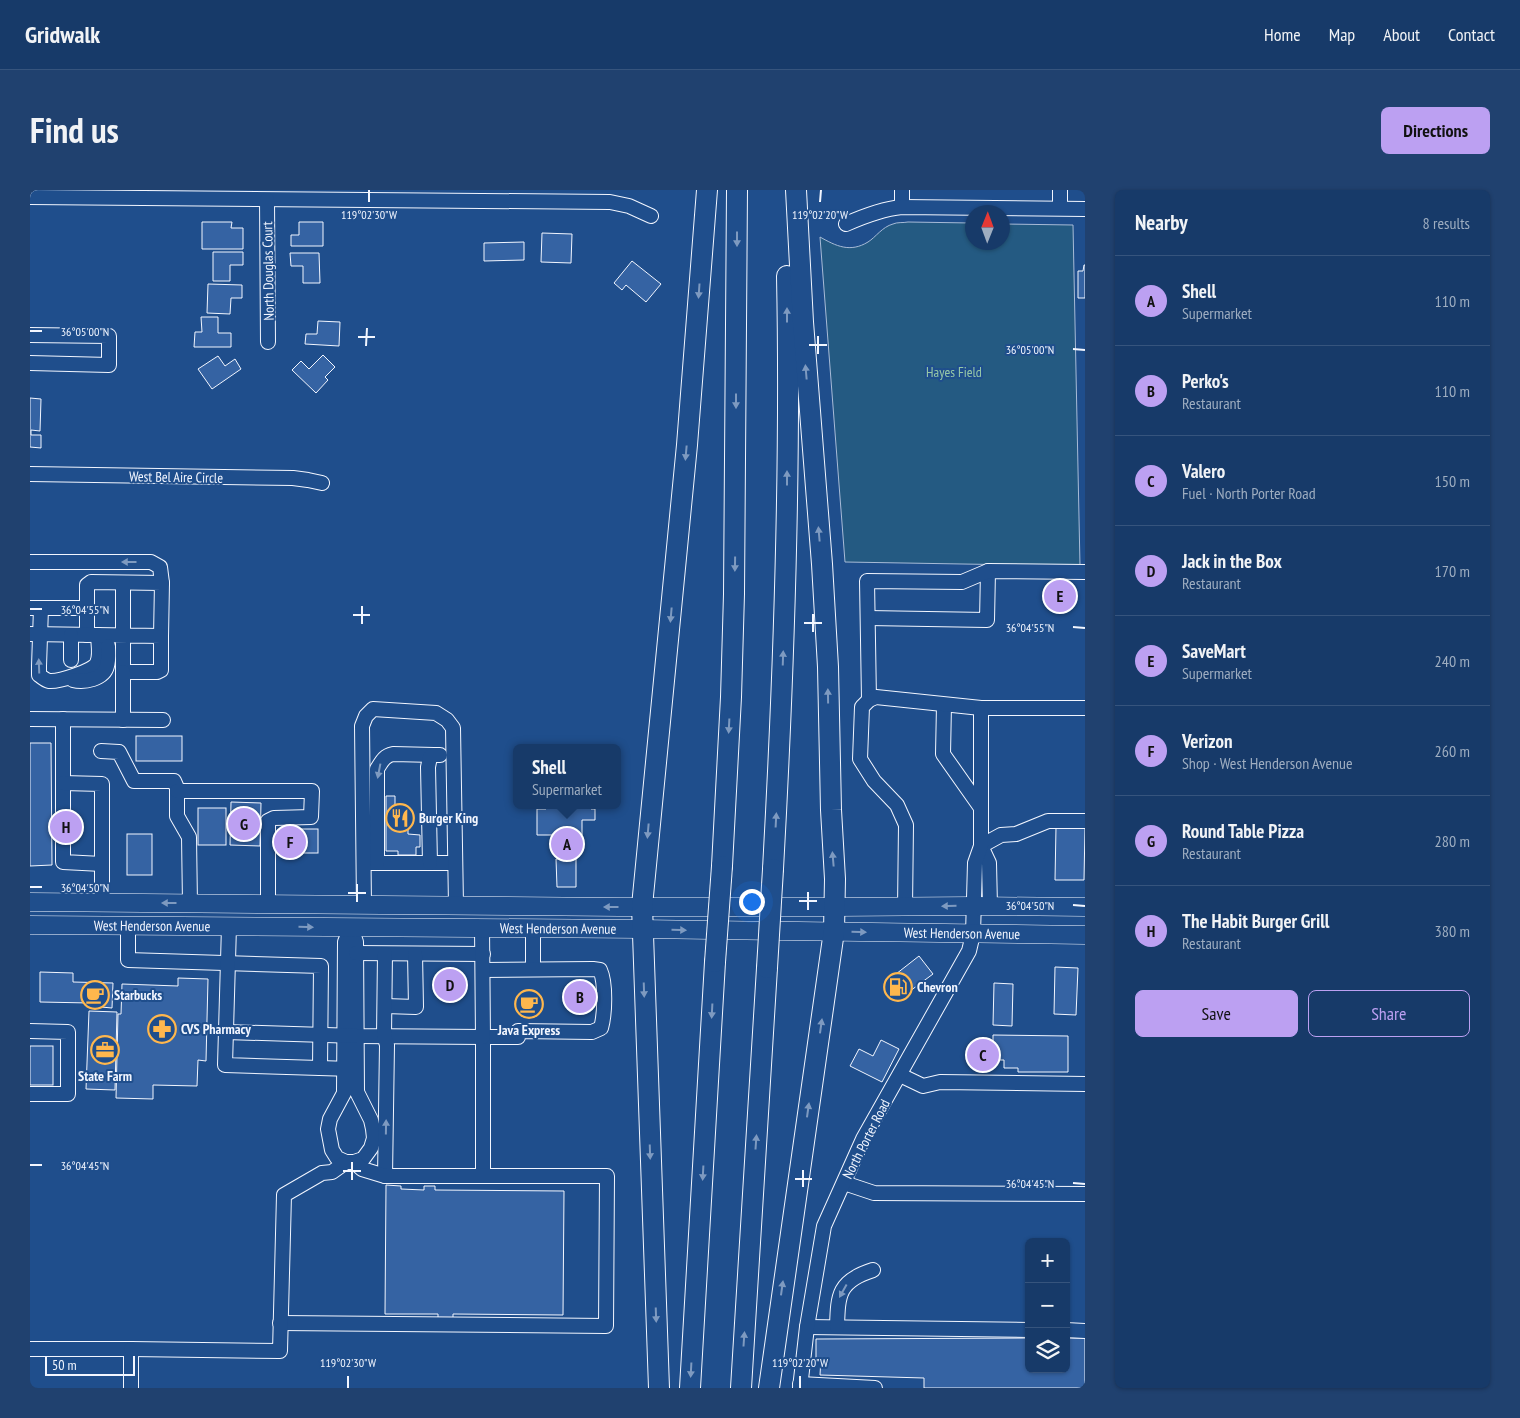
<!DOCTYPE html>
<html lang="en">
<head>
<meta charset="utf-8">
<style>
	:root { --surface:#173a69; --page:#20416f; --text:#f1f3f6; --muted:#9eadc0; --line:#36547d; --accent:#bca0f2 }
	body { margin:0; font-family:"PT Sans Narrow",sans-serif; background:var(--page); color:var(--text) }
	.controls { position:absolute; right:15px; bottom:15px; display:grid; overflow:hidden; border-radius:8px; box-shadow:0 1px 4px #0004 }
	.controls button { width:45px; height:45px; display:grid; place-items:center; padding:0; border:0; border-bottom:1px solid var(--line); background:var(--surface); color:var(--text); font:25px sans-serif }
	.compass { position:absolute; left:935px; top:15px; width:45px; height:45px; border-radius:50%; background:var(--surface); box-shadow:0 1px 4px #0004; rotate:1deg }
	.scale { position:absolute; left:15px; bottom:12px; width:90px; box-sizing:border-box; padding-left:5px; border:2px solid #f2f6ff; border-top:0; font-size:14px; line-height:18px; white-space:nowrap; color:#f2f6ff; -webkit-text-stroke:4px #1f4e8c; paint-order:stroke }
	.you { position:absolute; left:721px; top:711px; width:18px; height:18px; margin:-12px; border:4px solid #fff; border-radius:50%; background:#1a73e8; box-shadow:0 0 0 8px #1a73e833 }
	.badge { display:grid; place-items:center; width:32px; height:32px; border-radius:50%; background:var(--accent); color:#111; font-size:16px; font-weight:700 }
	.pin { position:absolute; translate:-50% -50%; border:2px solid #fff; box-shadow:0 1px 5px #0006 }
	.popup { position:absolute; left:483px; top:554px; width:108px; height:65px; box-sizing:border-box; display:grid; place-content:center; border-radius:8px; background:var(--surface); filter:drop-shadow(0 1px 4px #0005); font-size:16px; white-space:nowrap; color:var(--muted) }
	.popup b { font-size:19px; color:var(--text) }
	.popup::after { content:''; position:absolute; left:50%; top:100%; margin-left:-10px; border:10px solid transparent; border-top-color:var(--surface) }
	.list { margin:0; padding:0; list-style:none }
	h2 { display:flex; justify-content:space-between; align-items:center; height:65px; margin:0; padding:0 20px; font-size:21px }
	h2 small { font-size:16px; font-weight:400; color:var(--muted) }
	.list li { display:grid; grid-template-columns:32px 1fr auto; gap:15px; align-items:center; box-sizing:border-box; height:90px; padding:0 20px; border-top:1px solid var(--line) }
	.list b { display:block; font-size:19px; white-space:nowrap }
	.list p { margin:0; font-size:16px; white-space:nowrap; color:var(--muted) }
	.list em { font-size:16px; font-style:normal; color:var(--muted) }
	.actions { display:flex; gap:10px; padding:15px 20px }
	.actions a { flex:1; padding:11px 0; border:1px solid var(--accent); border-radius:8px; text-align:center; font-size:18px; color:var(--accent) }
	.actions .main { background:var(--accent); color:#111 }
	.icon { flex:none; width:28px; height:28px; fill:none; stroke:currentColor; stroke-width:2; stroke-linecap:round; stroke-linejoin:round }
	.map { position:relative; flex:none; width:1055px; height:1198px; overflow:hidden; border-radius:8px }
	header { display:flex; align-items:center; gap:30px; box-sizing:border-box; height:70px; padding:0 25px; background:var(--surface); border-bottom:1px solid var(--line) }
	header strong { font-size:24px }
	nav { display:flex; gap:28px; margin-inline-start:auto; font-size:18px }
	.intro { display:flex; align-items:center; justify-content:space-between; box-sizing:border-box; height:120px; padding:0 30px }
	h1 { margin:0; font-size:35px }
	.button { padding:12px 22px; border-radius:8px; background:var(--accent); color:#111; font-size:18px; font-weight:700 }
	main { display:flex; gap:30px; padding:0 30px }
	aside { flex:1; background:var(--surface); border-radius:8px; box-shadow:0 1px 4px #0004 }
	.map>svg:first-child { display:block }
</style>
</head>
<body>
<header>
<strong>Gridwalk</strong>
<nav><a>Home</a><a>Map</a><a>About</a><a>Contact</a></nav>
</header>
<div class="intro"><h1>Find us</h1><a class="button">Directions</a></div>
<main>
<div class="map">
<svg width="1055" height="1198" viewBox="0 0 1055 1198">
	<rect width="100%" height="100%" fill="#1f4e8c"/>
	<path fill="#245a82" stroke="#a8bbd7" d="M878 32 942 33V52H972L973 34 1043 35 1050 376 815 372 790 47C806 56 820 63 838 52 846 47 852 37 863 34 867 32 873 33 878 32Z"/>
	<g fill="#3563a3" stroke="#f2f6ff">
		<polygon points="172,32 202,32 201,38 213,38 213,59 172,59"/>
		<polygon points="269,32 293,32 293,56 261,56 261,45 269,45"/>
		<polygon points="512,43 542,44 541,73 511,72"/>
		<polygon points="494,52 494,70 454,71 454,53"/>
		<polygon points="183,62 213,62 213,75 200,75 200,91 183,91"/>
		<polygon points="260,63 289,63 290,93 273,93 273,76 261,76"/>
		<polygon points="602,71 631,94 616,112 596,95 592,100 584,93"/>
		<polygon points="1054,75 1055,75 1055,108 1048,108 1048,81 1053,81"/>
		<polygon points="178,94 212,95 212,108 201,108 200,124 177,123"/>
		<polygon points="171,127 188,127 188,143 201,143 201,157 164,157 165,142 172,142"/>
		<polygon points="288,131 310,132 309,156 275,154 276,144 287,144"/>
		<polygon points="293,165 305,177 295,187 298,190 286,203 262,180 271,171 279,179"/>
		<polygon points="188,166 195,176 205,169 211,179 182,199 168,179"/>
		<polygon points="0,208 11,209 10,241 1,240 1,245 11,245 11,258 0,257"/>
		<rect x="106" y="546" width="46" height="25"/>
		<polygon points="0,553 21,553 22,675 0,676"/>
		<polygon points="356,606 365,606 365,615 373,615 373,628 378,628 378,644 390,645 390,657 386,657 386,665 368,665 368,661 356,661"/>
		<polygon points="201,612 231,613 230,656 200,655"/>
		<polygon points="517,615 560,615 561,619 565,619 565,630 552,630 552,645 507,645 507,619 516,619"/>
		<rect x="168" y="618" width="28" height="37"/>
		<polygon points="1026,637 1055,637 1054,690 1025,690"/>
		<rect x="254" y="639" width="34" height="24"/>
		<rect x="97" y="644" width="25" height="41"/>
		<polygon points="526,669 546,669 546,697 527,697"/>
		<polygon points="889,766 903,784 880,801 866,784"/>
		<polygon points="1025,777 1048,778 1046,825 1024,824"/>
		<polygon points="10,782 43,783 43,792 83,793 82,818 60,816 60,813 10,812"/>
		<polygon points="148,788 178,789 176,871 168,870 167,896 123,895 123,909 86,908 88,824 91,824 92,794 148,796"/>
		<polygon points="964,793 983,794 982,836 963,835"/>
		<polygon points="59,821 87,822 85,900 56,899"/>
		<polygon points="963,845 1038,846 1038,882 988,882 988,878 974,878 974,870 963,870"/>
		<polygon points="851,850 869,859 852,892 820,876 829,859 843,866"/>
		<rect x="0" y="856" width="23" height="39"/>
		<polygon points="356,995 371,996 371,999 394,1000 394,996 405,996 405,1000 534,1001 533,1125 423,1124 423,1132 408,1131 408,1124 355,1124"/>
		<polygon points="999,1148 999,1179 1036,1179 1036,1148 1055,1148 1055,1198 894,1198 894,1188 790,1185 791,1168 786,1168 786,1149"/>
	</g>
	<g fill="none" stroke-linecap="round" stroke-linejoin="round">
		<defs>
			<g id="minor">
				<polyline points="1030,0 1030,18"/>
				<polyline points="0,7 580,12 599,16 621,26"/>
				<polyline points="237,10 238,152"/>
				<polyline points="872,17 872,0"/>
				<path d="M816 34C834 26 852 19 872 17L1055 19"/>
				<polyline points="0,145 79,146 79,175 0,173"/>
				<polyline points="0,284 263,288 278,290 292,293"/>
				<polyline points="0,372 121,372 130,377 132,393"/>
				<polyline points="0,418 57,418 57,445"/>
				<path d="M11 418 9 476V485C12 487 15 490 19 491 28 492 64 481 67 473 71 465 68 453 68 445"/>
				<polyline points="57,418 57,395 61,392 132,393 131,446"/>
				<polyline points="838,428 957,430 958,381"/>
				<polyline points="0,444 131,446 131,480 127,482 93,482 93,393"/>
				<polyline points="41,470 41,445"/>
				<path d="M43 490C54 493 74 489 77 476 79 470 78 462 78 456"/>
				<polyline points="839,510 837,391 932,392 958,381 1055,382"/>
				<polyline points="914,515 913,564 951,618"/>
				<polyline points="0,529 133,530"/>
				<polyline points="33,529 33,672 72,674"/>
				<polyline points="93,530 93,482"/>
				<polyline points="71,561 89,562 104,591 144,591 147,598 147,626 159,647 160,714"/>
				<polyline points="33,593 72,594 72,713"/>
				<polyline points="147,601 282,601 281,627 244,628 238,631 238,714"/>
				<polyline points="951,656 971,645 986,644 1018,631 1055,631"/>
				<polyline points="951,656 959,673 960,716"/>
				<polyline points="339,673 425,673"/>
				<path d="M347 673V579C352 571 354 566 363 564L404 565"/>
				<polyline points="400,673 398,577 400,567 404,565 410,565"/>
				<polyline points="334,715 332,536 336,526 343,519 406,523 417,530 423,538 426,715"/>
				<polyline points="875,717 876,635 867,615 844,591 830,569 832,517 839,510 846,507 951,518"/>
				<polyline points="98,735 98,770 291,776 290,878"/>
				<polyline points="199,736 195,875 322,879"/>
				<polygon points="321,737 326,752 327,902 341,930 343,939 344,948 341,958 333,969 324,972 316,972 307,968 302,960 298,939 300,929 314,903 315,752"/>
				<polyline points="326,763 453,764"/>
				<polyline points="503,779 503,739"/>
				<path d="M453 780 563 779 570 780C576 793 575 824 571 838L562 842 488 841V847H453V986"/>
				<polyline points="355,816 386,817 385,764"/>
				<polyline points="0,841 38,842 38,904 0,904"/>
				<polyline points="196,842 327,846 453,847 452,738"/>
				<polyline points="870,885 893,896 910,892 1055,894"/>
				<polyline points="355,986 357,855 354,845 355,764"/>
				<polyline points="814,993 844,1003 1055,1004"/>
				<polyline points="250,1133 576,1136 577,986 355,986 332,979 324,972"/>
				<polyline points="777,1137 999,1140"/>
				<path d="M807 1137C808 1105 808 1091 843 1080"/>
				<polyline points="1036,1140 1055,1141"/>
				<polyline points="0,1159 101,1159 101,1198"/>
				<polyline points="101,1159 250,1161 254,1005 292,983 302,982 316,972"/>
				<polyline points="770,1194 845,1198"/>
				<polyline points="770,1198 777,1137 794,1036 833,949 939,761 943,744 945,673 951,656 951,518 1055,518"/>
			</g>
			<g id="major">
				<polyline points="0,712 590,717 804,717 945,716 1055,717"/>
				<path id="s1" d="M0 735 612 739 1055 745"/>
			</g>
			<g id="highway">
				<polyline points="692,676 701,507 704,404 707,0"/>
				<path d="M743 679C754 481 761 284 757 86"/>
				<polyline points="629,1198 612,716 657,255 677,0"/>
				<polyline points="660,1198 685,772"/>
				<polyline points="711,1198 737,778"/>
				<polyline points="739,1198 804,741 805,689 801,620 798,477 792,374 773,132 766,0"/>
			</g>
		</defs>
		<use href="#minor" stroke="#f2f6ff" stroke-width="16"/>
		<use href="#major" stroke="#f2f6ff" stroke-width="19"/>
		<use href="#highway" stroke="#f2f6ff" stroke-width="22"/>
		<use href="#minor" stroke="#1f4e8c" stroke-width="14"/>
		<use href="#major" stroke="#1f4e8c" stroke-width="18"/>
		<use href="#highway" stroke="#1f4e8c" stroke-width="20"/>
		<defs>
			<g id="highway-bridge">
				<polyline points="685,772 692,676"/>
				<polyline points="737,778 743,679"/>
			</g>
		</defs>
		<use href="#highway-bridge" stroke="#f2f6ff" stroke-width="22" stroke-linecap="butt"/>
		<use href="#highway-bridge" stroke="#1f4e8c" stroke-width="20"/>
	</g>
	<defs><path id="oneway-solid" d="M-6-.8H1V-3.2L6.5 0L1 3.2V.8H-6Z" transform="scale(1.25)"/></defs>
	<g fill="#7e9ac0">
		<use href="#oneway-solid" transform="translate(707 49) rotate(90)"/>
		<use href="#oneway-solid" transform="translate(669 101) rotate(94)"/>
		<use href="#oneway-solid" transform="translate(757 125) rotate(-90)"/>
		<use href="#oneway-solid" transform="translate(776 182) rotate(-95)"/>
		<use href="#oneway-solid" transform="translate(706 211) rotate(90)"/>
		<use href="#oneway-solid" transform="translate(656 263) rotate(95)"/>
		<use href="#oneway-solid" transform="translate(757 288) rotate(-90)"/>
		<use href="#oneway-solid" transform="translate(789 344) rotate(-95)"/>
		<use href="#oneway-solid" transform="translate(99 372) rotate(-180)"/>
		<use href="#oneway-solid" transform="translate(705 374) rotate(91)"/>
		<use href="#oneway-solid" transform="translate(641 425) rotate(95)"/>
		<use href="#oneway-solid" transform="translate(753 468) rotate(-88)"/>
		<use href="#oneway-solid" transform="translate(9 476) rotate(-92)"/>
		<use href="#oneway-solid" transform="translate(798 506) rotate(-91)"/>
		<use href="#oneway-solid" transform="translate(699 536) rotate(93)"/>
		<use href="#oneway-solid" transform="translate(349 581) rotate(101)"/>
		<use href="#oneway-solid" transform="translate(746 630) rotate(-87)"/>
		<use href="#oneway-solid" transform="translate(618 641) rotate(95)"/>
		<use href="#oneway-solid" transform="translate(803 669) rotate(-95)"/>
		<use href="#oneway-solid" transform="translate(139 713) rotate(-180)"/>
		<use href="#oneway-solid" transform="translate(919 716) rotate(179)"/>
		<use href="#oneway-solid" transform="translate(581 717) rotate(-180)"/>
		<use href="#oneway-solid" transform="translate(276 737) rotate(1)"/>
		<use href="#oneway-solid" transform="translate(649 740) rotate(1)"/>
		<use href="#oneway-solid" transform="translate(829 742) rotate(2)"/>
		<use href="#oneway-solid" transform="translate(614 800) rotate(88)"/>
		<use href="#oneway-solid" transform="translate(682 821) rotate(93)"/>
		<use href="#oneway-solid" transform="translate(791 836) rotate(-82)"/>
		<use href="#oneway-solid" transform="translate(778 920) rotate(-82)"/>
		<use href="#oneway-solid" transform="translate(356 937) rotate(-89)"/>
		<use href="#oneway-solid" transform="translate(726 952) rotate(-86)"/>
		<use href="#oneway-solid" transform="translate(620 962) rotate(88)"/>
		<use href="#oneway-solid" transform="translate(673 983) rotate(93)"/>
		<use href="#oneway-solid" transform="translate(752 1098) rotate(-82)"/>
		<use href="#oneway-solid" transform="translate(813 1101) rotate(119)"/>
		<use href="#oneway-solid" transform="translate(626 1125) rotate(88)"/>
		<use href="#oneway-solid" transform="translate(714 1149) rotate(-86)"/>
		<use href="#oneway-solid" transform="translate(661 1180) rotate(93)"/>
	</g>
	<path fill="none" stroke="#f2f6ff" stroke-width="2" d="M339 12V0M790 12 791 0M0 141H12M328 147H345M779 155H797M336 156 337 138M1043 159 1055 160M788 164V146M0 419H12M323 425H340M774 433H792M332 434V416M1043 437 1055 438M783 442V424M0 697H12M318 703H336M769 711H787M327 712V694M1043 715 1055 716M778 720V702M0 975H12M313 981H331M765 989H782M322 990V972M1043 993 1055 994M773 997V980M318 1198V1186M770 1198V1186"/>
	<defs>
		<symbol id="restaurant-ring" viewBox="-11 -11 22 22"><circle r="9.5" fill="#1f4e8c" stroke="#ffb74d" stroke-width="1.5"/><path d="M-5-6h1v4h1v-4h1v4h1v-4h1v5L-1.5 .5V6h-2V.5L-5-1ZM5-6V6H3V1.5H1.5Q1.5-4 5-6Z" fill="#ffb74d"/></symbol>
		<symbol id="fuel-ring" viewBox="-11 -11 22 22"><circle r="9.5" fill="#1f4e8c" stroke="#ffb74d" stroke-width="1.5"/><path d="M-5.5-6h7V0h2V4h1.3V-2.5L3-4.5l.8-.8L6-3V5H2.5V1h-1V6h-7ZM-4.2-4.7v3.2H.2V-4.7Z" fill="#ffb74d"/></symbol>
		<symbol id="cafe-ring" viewBox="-11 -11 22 22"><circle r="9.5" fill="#1f4e8c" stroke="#ffb74d" stroke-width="1.5"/><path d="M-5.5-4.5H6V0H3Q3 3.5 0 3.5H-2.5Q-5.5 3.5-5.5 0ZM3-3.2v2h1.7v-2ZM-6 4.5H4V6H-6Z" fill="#ffb74d"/></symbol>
		<symbol id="pharmacy-ring" viewBox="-11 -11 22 22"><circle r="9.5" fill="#1f4e8c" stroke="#ffb74d" stroke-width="1.5"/><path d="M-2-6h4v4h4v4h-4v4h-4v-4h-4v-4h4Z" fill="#ffb74d"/></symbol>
		<symbol id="office-ring" viewBox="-11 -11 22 22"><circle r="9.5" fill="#1f4e8c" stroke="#ffb74d" stroke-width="1.5"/><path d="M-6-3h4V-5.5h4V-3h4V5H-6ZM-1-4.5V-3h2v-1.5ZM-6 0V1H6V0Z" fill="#ffb74d"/></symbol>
	</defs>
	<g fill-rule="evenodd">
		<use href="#restaurant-ring" x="354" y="612" width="32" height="32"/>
		<use href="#fuel-ring" x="852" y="781" width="32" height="32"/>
		<use href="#cafe-ring" x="49" y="789" width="32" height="32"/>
		<use href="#cafe-ring" x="483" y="798" width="32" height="32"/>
		<use href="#pharmacy-ring" x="116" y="823" width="32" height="32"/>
		<use href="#office-ring" x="59" y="844" width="32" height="32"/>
	</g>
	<g text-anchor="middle" stroke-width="4" stroke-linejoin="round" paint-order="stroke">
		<g font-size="14" fill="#f2f6ff" stroke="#1f4e8c">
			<text transform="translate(238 81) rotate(-91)" y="5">North Douglas Court</text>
			<text transform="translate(146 287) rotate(1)" y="5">West Bel Aire Circle</text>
			<text dy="5" stroke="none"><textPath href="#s1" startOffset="122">West Henderson Avenue</textPath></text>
			<text dy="5" stroke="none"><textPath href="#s1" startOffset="528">West Henderson Avenue</textPath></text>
			<text dy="5" stroke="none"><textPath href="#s1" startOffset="932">West Henderson Avenue</textPath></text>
			<text transform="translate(836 949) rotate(-63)" y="5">North Porter Road</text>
		</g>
		<g font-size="14" fill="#97c8a6" stroke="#1f4e8c">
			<text x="924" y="187">Hayes Field</text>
		</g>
		<g font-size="14" font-weight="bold" fill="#f2f6ff" stroke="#1f4e8c" text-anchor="start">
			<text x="389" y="633">Burger King</text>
			<text x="887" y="802">Chevron</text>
			<text x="84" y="810">Starbucks</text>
			<text x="151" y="844">CVS Pharmacy</text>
			<text x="499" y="845" text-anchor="middle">Java Express</text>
			<text x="75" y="891" text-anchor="middle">State Farm</text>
		</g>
	</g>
	<g font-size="12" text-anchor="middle" fill="#f2f6ff" stroke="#1f4e8c" stroke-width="4" stroke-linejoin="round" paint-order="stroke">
		<text x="339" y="29">119°02'30"W</text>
		<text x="790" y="29">119°02'20"W</text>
		<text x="55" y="146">36°05'00"N</text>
		<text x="1000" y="164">36°05'00"N</text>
		<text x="55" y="424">36°04'55"N</text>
		<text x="1000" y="442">36°04'55"N</text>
		<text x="55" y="702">36°04'50"N</text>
		<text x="1000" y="720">36°04'50"N</text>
		<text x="55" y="980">36°04'45"N</text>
		<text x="1000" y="998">36°04'45"N</text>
		<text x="318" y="1177">119°02'30"W</text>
		<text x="770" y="1177">119°02'20"W</text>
	</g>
</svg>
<div class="controls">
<button>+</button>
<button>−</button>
<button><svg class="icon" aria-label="layers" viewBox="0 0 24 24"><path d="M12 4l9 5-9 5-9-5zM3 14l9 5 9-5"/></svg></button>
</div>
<svg class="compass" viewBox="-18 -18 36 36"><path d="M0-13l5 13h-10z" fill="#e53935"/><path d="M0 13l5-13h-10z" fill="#9eadc0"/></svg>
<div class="scale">50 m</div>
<div class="you"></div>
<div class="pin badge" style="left:537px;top:654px">A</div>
<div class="popup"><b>Shell</b>Supermarket</div>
<div class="pin badge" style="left:550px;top:807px">B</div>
<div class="pin badge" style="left:953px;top:865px">C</div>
<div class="pin badge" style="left:420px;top:795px">D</div>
<div class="pin badge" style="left:1030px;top:406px">E</div>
<div class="pin badge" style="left:260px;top:652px">F</div>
<div class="pin badge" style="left:214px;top:634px">G</div>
<div class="pin badge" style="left:36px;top:637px">H</div>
</div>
<aside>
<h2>Nearby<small>8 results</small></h2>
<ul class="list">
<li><span class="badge">A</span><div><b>Shell</b><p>Supermarket</p></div><em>110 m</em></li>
<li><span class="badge">B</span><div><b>Perko's</b><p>Restaurant</p></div><em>110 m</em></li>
<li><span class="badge">C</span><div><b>Valero</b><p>Fuel · North Porter Road</p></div><em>150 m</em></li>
<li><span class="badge">D</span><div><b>Jack in the Box</b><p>Restaurant</p></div><em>170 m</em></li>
<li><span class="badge">E</span><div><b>SaveMart</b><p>Supermarket</p></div><em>240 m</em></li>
<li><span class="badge">F</span><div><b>Verizon</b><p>Shop · West Henderson Avenue</p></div><em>260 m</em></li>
<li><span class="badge">G</span><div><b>Round Table Pizza</b><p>Restaurant</p></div><em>280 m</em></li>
<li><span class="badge">H</span><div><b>The Habit Burger Grill</b><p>Restaurant</p></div><em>380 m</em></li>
</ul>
<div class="actions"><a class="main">Save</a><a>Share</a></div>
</aside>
</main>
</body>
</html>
